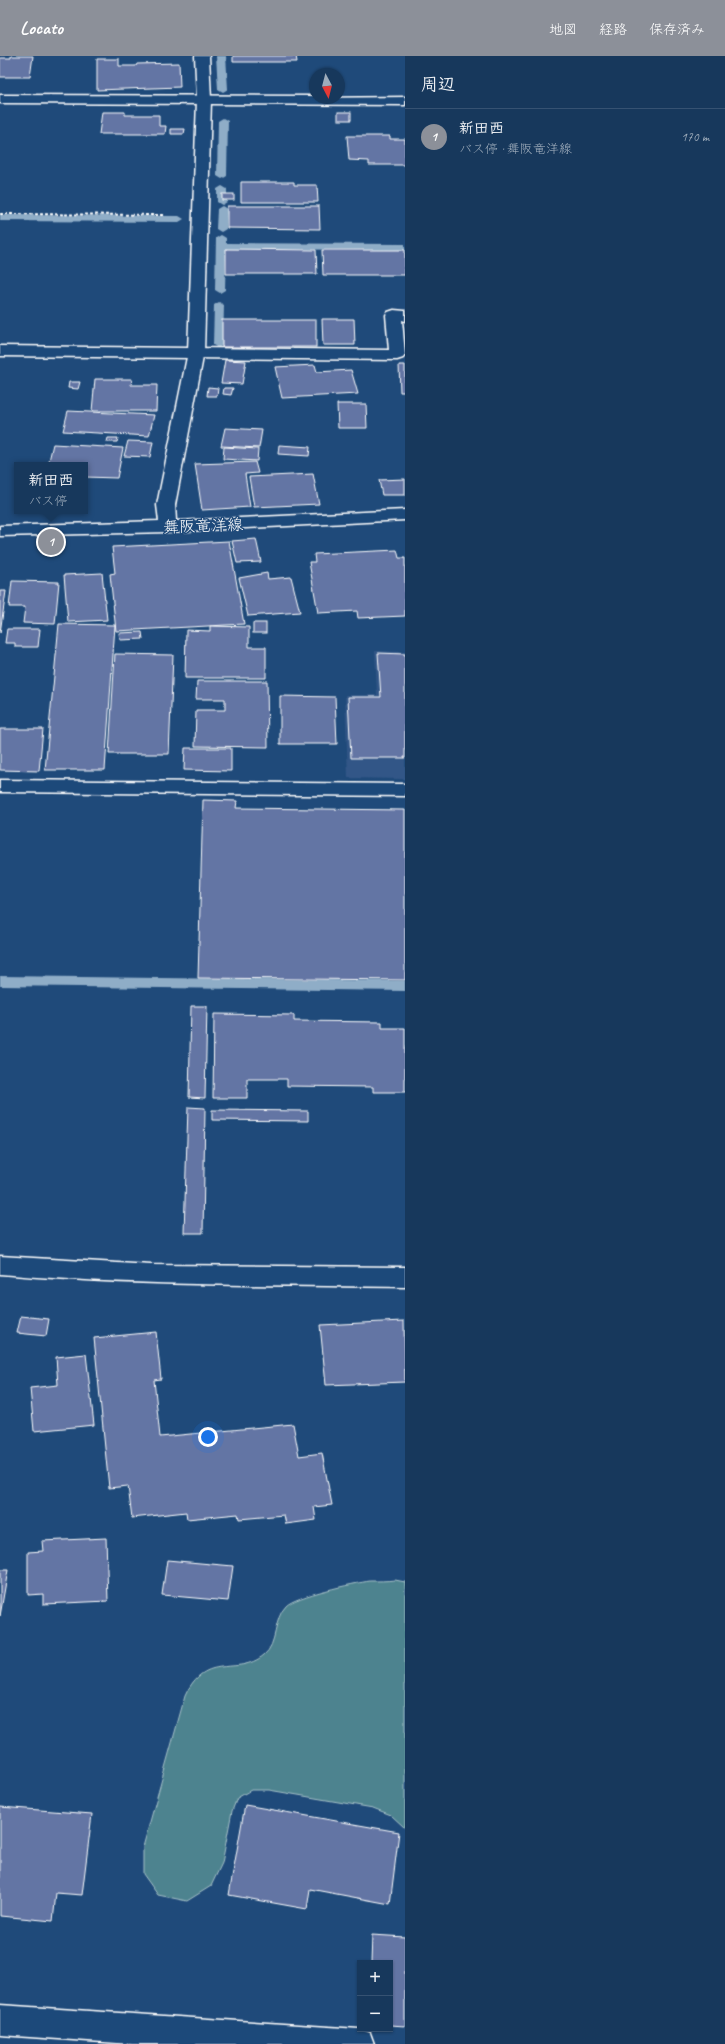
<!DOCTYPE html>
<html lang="ja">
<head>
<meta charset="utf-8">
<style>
	:root { --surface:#17385c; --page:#203f62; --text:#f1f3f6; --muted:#9eacbb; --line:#365272; --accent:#8c9099 }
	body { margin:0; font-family:Caveat,"Klee One",sans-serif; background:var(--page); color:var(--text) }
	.controls { position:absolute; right:12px; bottom:12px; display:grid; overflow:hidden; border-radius:0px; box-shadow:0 1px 3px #0004 }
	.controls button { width:36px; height:36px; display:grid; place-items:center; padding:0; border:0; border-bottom:1px solid var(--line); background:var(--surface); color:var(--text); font:20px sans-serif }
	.compass { position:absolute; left:309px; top:12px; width:36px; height:36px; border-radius:50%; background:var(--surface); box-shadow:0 1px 3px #0004; rotate:173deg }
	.you { position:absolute; left:208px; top:1381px; width:14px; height:14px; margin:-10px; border:3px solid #fff; border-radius:50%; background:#1a73e8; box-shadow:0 0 0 6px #1a73e833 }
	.badge { display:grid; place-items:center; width:26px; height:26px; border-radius:50%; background:var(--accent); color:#fff; font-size:13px; font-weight:700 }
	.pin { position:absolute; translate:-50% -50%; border:2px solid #fff; box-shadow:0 1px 4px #0006 }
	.popup { position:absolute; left:14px; top:406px; width:74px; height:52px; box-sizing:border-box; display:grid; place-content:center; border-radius:0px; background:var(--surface); filter:drop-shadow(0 1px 3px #0005); font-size:13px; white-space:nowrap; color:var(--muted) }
	.popup b { font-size:15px; color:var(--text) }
	.popup::after { content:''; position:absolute; left:50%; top:100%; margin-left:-8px; border:8px solid transparent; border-top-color:var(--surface) }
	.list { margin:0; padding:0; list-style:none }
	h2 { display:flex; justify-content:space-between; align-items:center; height:52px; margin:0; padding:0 16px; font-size:17px }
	h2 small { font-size:13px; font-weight:400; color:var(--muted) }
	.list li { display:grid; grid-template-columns:26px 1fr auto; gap:12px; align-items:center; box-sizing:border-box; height:56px; padding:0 16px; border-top:1px solid var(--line) }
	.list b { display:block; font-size:15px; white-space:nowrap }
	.list p { margin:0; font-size:13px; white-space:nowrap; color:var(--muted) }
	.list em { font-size:13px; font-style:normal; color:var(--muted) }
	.map { position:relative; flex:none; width:405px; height:1988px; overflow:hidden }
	header { display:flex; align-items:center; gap:24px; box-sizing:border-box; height:56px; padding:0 20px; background:var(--accent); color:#fff }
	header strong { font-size:19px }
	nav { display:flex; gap:22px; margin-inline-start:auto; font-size:14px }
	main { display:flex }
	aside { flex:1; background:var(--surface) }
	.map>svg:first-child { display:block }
</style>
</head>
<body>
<header>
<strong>Locato</strong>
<nav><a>地図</a><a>経路</a><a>保存済み</a></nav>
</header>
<main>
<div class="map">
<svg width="405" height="1988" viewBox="0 0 405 1988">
	<rect width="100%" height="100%" fill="#1f4a7a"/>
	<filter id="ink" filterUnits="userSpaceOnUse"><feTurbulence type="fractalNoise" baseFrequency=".025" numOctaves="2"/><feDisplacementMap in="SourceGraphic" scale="8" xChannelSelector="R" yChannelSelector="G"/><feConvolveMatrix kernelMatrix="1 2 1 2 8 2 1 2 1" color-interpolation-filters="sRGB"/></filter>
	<g filter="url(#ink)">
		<polygon fill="#335787" points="375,595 405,596 405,723 348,722 345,639 377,639"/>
		<path fill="#4e838f" stroke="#a6c1c7" d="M395 1524 405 1526V1772L391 1759 373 1752 269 1734H251L237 1742 232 1755 222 1807 211 1830 187 1845 158 1839 143 1818V1791L185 1640C206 1594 236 1622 264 1599 278 1588 273 1563 286 1550 295 1540 355 1527 370 1525 378 1525 387 1525 395 1524Z"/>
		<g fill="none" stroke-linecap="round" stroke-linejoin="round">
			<g fill="#8fadc7" fill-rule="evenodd">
				<polygon points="216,0 226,0 228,33 223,36 218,33"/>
				<polygon points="223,62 228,65 227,120 222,123 217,120 218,65"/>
				<polygon points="222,130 227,133 227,146 222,149 217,146 217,133"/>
				<polygon points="222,150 227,153 226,173 221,176 216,173 217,153"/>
				<polygon points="0,159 179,160 184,163 179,166 0,165"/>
				<polygon points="221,179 226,182 226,187 405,188 405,194 226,193 225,234 220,237 215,234 216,182"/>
				<polygon points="219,246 224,249 223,289 218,292 213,289 214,249"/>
				<polygon points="0,920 405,925 405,935 0,930"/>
			</g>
		</g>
		<g fill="#6374a4" stroke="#fff">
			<polygon points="11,0 33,0 30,21 0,21 0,2 11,2"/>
			<polygon points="233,0 296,0 297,6 233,6"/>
			<polygon points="97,3 119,3 119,10 136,10 137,8 179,7 180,31 97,34"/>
			<polygon points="102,56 125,56 125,59 159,59 159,70 166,70 165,78 99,78"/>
			<rect x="338" y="56" width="13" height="8"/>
			<polygon points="171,73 185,73 184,78 171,78"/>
			<polygon points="347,80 390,80 390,83 405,83 405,109 369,109 369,105 349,104"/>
			<polygon points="241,126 294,126 294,129 317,129 318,146 241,146"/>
			<rect x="222" y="138" width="12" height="6"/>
			<polygon points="227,150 319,150 320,173 227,172"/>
			<polygon points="226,193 316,194 317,218 226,218"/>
			<polygon points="322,194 405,194 405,219 323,219"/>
			<polygon points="322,263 354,263 355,289 323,289"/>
			<rect x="222" y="264" width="94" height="27"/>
			<polygon points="225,304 246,305 242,328 221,327"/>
			<polygon points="315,309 317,316 351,314 358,338 282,342 275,311"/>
			<polygon points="399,309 405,309 405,336 400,336"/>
			<polygon points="95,323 132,323 131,329 157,329 156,355 92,355"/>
			<polygon points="69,326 80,326 78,333 68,332"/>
			<polygon points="208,331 218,332 217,340 207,340"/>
			<polygon points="224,332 233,332 231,339 223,338"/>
			<polygon points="337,348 366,348 367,372 338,372"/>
			<polygon points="68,355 154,359 149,380 63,375"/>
			<polygon points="225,372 262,374 259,392 221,390"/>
			<polygon points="108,382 118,382 117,386 107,386"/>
			<polygon points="128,385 153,386 150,401 124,400"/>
			<polygon points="53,388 123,392 117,422 85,421 85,409 48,409"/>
			<polygon points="279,389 310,391 309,400 278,398"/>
			<polygon points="224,391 258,393 257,405 223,403"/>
			<polygon points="255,406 258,417 245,418 250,451 202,454 195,408"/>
			<polygon points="313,418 319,448 254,451 249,421"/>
			<polygon points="405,423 405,439 382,439 379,424"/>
			<polygon points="256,483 261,506 237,507 232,485"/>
			<polygon points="229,485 244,568 116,575 110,518 115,517 112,491"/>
			<polygon points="397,494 399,502 405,502 405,560 358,562 357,555 318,557 309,506 315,506 314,498"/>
			<polygon points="102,517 107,564 68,566 64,519"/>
			<polygon points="267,517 268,523 291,521 300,556 248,560 239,522"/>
			<polygon points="12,525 59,526 55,568 23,567 25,551 9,551"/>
			<polygon points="0,535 6,535 0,577"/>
			<rect x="253" y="567" width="13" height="10"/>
			<polygon points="59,568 115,569 105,714 45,714"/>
			<polygon points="210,570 249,571 249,591 266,591 266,622 185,622 186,574 210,575"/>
			<polygon points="7,573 40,573 38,591 15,591 15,587 5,587"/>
			<polygon points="142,576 143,583 120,584 119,577"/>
			<polygon points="378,597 405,598 405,702 351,702 348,641 381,641"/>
			<polygon points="115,598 173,599 169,698 109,698"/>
			<polygon points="197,625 267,625 268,691 195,690 196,654 225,654 225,643 196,643"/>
			<polygon points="280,640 335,641 337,688 280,688"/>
			<polygon points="0,673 43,673 39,715 0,714"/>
			<polygon points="185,692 231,692 231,715 184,714"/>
			<polygon points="203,744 237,745 236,752 405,754 405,924 198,922"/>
			<polygon points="191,950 207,950 205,1042 189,1041"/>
			<polygon points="214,958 294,959 294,965 382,966 382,972 405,972 405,1036 373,1036 373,1031 287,1030 287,1023 247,1023 247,1042 213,1042"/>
			<polygon points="188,1051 205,1052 203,1177 184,1177"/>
			<polygon points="212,1054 308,1055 308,1065 212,1064"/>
			<polygon points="21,1260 49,1263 46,1280 17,1277"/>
			<polygon points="404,1265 405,1326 326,1329 320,1269"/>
			<polygon points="156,1276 161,1323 154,1324 160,1381 293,1368 299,1400 322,1397 332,1449 314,1451 316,1464 286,1468 284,1459 239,1463 238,1458 187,1463 186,1456 132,1462 128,1430 109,1432 94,1282"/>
			<polygon points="86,1298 94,1369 34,1375 30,1332 58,1329 56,1301"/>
			<polygon points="106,1482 108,1545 43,1548 43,1538 28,1539 28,1496 43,1495 42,1485"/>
			<polygon points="167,1504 233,1510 228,1545 162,1539"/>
			<polygon points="0,1514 8,1514 0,1560"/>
			<polygon points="245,1749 399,1776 390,1848 310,1833 307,1853 229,1839"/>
			<polygon points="0,1751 92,1758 82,1839 56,1837 53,1865 0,1860"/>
			<polygon points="372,1879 405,1881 405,1970 390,1969 390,1907 371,1907"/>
		</g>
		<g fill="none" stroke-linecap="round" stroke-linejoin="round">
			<defs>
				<g id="street">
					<polygon points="0,39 315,40 315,42 405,41 405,49 0,47"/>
					<polygon points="394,254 405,255 405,265 402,264 405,299 403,302 397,304 0,300 0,290 389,294 386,259 388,256"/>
					<polygon points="0,724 405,728 405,740 0,736"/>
					<polygon points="0,1949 359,1973 370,1977 374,1988 132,1988 0,1979"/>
				</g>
				<g id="secondary">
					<polygon points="195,0 209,0 211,44 204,296 175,449 176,465 405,454 405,464 168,476 0,480 0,470 159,465 157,449 188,296 197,44"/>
					<path d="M0 1200 151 1209 405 1211V1231C270 1229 135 1230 0 1218Z"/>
				</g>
			</defs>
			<use href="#street" stroke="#fff" stroke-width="3"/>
			<use href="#secondary" stroke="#fff" stroke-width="3"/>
			<polyline stroke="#fff" stroke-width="2" stroke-dasharray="3 2" stroke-linecap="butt" points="0,158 164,159"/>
			<use href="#street" fill="#1f4a7a" fill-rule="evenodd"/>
			<use href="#secondary" fill="#1f4a7a" fill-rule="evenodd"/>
		</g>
	</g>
	<g text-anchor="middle" stroke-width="3" stroke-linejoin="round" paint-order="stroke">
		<g font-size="16" fill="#fff" stroke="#1f4a7a">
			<text transform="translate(203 469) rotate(-2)" y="6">舞阪竜洋線</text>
		</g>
	</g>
</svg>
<div class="controls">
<button>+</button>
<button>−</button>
</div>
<svg class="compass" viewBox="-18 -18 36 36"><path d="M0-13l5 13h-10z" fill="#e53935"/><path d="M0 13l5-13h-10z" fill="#9eacbb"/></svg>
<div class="you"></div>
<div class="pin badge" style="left:51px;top:486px">1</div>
<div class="popup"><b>新田西</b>バス停</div>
</div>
<aside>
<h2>周辺<small></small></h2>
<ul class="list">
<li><span class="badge">1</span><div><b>新田西</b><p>バス停 · 舞阪竜洋線</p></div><em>170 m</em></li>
</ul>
</aside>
</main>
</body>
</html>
